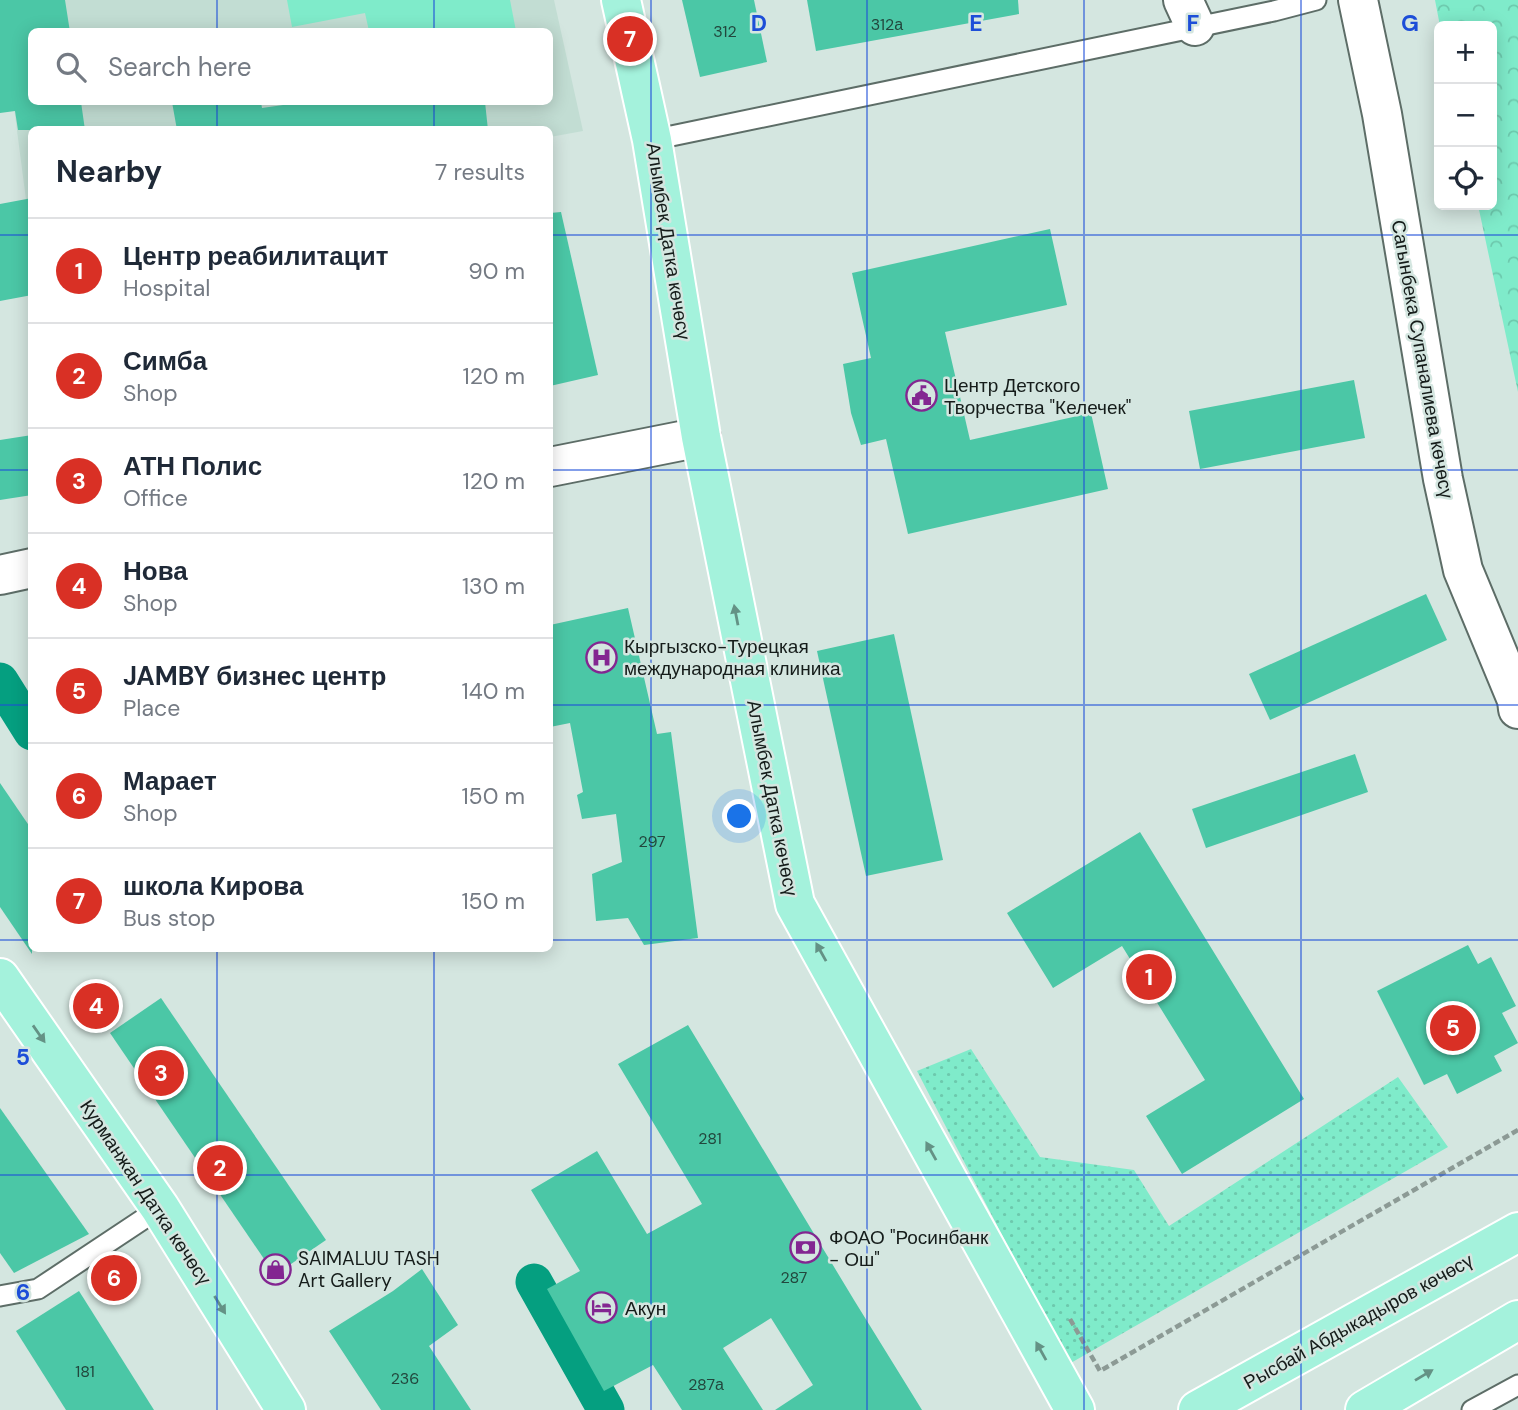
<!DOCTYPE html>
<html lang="en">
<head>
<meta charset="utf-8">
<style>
	:root { --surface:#fff; --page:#f6f6f7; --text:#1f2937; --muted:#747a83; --line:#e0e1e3; --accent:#d93025 }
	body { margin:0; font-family:"DM Sans",sans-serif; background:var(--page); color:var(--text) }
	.controls { position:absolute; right:21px; top:21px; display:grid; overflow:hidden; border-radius:10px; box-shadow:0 4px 18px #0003 }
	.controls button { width:63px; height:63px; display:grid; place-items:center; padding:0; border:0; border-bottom:2px solid var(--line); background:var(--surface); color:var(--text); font:35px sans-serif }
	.you { position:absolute; left:740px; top:817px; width:24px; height:24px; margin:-18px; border:5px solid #fff; border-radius:50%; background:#1a73e8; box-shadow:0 0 0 10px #1a73e833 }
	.badge { display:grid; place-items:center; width:46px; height:46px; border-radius:50%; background:var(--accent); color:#fff; font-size:23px; font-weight:700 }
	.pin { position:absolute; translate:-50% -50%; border:4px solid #fff; box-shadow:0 2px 7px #0006 }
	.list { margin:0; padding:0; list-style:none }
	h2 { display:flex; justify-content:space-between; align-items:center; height:91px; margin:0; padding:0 28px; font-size:30px }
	h2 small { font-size:23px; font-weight:400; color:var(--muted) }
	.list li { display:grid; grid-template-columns:46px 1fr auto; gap:21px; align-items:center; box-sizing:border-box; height:105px; padding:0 28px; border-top:2px solid var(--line) }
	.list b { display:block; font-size:26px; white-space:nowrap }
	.list p { margin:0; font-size:23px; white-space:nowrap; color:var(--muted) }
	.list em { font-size:23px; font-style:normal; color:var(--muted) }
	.icon { flex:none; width:38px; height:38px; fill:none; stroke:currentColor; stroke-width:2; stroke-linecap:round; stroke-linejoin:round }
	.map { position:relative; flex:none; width:1518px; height:1410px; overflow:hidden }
	.search { position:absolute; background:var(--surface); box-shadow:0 4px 18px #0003; left:28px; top:28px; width:525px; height:77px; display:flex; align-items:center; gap:18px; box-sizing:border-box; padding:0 24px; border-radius:10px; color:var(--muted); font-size:26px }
	.panel { position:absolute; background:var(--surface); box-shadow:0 4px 18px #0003; left:28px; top:126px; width:525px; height:826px; border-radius:10px }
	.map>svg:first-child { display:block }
</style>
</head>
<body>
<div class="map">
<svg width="1518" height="1410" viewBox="0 0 1518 1410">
	<defs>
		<pattern id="grass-dots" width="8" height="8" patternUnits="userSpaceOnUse" patternTransform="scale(1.75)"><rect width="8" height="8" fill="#7febca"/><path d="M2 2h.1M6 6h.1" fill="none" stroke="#6dc9ad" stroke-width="1.8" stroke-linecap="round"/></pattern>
		<pattern id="park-crowns" width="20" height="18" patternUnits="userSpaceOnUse" patternTransform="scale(1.75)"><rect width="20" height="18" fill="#7febca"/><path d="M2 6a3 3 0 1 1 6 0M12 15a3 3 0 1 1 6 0" fill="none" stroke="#6dc9ad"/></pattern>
	</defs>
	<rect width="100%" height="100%" fill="#d4e6e0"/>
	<path fill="#c2ddd3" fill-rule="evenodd" d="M0 0H554L583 131 550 137V130H32L31 238ZM32 32H550V102H32Z"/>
	<polygon fill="url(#grass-dots)" points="971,1049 1040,1157 1134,1170 1169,1226 1398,1077 1448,1147 1069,1364 917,1071"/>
	<polygon fill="url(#park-crowns)" points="1435,0 1518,0 1518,392 1478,205 1492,205 1492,26 1440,26"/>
	<polygon fill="#7febca" points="287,0 510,0 516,31 369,31 365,13 292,27"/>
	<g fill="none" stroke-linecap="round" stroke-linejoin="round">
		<g stroke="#059f80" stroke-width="37">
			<polyline points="0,681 32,732"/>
			<polyline points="534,1282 606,1410"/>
		</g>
	</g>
	<g fill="#4bc7a6">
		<polygon points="0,0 65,0 70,32 32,32 32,102 81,102 85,130 18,130 15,111 0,113"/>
		<polygon points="682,0 754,0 767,62 700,77"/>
		<polygon points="807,0 1018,0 1019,14 816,51"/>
		<polygon points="172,102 261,102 262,108 304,102 485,102 488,130 177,130"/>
		<polygon points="32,198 32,295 0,301 0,204"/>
		<polygon points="561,212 598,375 550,386 550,213"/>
		<polygon points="1050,229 1067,305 945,332 970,440 1091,413 1108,489 908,534 886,439 861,445 851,413 843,364 871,358 852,273"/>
		<polygon points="1354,380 1365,438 1200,469 1189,411"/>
		<polygon points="32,435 32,495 0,500 0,440"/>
		<polygon points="1426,594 1447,640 1270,720 1249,674"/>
		<polygon points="628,608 657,734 671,732 698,938 644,945 628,918 596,921 592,874 622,862 616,814 582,819 577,795 583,792 570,723 550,727 550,625"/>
		<polygon points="894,634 943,860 866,876 817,651"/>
		<polygon points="1355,754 1368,792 1206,848 1192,809"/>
		<polygon points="0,783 32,830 32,954 0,907"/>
		<polygon points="1140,832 1304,1099 1182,1174 1146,1116 1205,1080 1122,946 1053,988 1007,913"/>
		<polygon points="1468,945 1478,964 1491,957 1516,1006 1502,1013 1518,1043 1494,1056 1502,1071 1457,1094 1447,1074 1424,1085 1377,991"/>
		<polygon points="161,998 326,1240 275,1275 110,1033"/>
		<polygon points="688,1025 854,1300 922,1410 775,1410 813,1385 771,1318 723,1348 763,1410 682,1410 653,1365 604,1391 547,1289 580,1271 531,1190 597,1151 647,1234 702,1204 618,1064"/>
		<polygon points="0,1108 89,1234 14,1273 0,1253"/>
		<polygon points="422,1269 458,1325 429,1346 471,1410 381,1410 329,1331 393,1291"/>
		<polygon points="79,1291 154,1410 66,1410 16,1331"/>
	</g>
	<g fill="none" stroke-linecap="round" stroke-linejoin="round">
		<defs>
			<g id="service">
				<polyline points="652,140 1274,11 1316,0"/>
				<polyline points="0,1296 38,1289 160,1208"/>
				<polyline points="1472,1410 1518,1385"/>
			</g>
			<g id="minor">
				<polyline points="1183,0 1195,26"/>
				<polyline points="1358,0 1382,114 1443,479 1463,570 1517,700 1518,709"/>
				<polyline points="550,467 701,437"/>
				<polyline points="0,575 32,568"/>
			</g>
			<g id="primary">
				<polyline points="621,0 652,140 701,437 795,904 1075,1410"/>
				<polyline points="0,978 160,1208 286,1410"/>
				<polyline points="1198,1410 1518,1232"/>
				<polyline points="1365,1410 1518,1320"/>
			</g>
		</defs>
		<use href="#service" stroke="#5d6d67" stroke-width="23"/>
		<use href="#minor" stroke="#5d6d67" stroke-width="42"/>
		<use href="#primary" stroke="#fff" stroke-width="42"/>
		<polyline stroke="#8c9a95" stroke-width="4.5" stroke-dasharray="7 3.5" stroke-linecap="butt" points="1070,1319 1100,1371 1518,1130"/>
		<use href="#service" stroke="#fff" stroke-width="19"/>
		<use href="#minor" stroke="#fff" stroke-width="38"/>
		<use href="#primary" stroke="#a4f2dc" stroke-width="38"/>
	</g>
	<defs><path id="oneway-solid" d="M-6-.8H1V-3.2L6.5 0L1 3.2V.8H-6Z" transform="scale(1.75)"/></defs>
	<g fill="#649285">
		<use href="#oneway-solid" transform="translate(736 615) rotate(-101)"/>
		<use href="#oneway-solid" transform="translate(821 952) rotate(-119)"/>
		<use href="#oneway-solid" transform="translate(39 1034) rotate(55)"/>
		<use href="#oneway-solid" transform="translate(931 1151) rotate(-119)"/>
		<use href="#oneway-solid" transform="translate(220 1305) rotate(58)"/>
		<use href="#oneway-solid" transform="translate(1041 1351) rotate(-119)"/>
		<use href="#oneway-solid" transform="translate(1424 1375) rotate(-31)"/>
	</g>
	<path fill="none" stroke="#1d4ed8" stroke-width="2" stroke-opacity="0.55" d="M217 0V32M434 0V32M651 0V1410M867 0V1410M1084 0V1410M1301 0V1410M217 102V130M434 102V130M0 235H32M550 235H1518M0 470H32M550 470H1518M0 705H32M550 705H1518M0 940H32M550 940H1518M217 948V1410M434 948V1410M0 1175H1518"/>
	<defs>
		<symbol id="civic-ring" viewBox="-11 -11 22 22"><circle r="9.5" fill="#d4e6e0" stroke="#832691" stroke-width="1.5"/><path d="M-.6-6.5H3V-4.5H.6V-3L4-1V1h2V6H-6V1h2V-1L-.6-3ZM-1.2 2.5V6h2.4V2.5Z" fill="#832691"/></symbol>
		<symbol id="hospital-ring" viewBox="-11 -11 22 22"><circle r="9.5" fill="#d4e6e0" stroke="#832691" stroke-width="1.5"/><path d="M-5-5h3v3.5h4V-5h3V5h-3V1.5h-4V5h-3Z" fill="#832691"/></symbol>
		<symbol id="bank-ring" viewBox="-11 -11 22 22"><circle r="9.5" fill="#d4e6e0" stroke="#832691" stroke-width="1.5"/><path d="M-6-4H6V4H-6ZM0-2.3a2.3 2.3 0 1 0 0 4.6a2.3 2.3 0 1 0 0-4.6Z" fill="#832691"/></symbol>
		<symbol id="shop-ring" viewBox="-11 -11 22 22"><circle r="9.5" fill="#d4e6e0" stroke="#832691" stroke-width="1.5"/><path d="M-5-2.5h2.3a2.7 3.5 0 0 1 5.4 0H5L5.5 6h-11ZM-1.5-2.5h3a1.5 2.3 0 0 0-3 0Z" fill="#832691"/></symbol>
		<symbol id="hotel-ring" viewBox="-11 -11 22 22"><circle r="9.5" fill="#d4e6e0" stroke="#832691" stroke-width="1.5"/><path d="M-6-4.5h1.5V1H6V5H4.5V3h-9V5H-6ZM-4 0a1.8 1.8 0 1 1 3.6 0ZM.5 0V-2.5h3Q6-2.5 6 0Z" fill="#832691"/></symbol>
	</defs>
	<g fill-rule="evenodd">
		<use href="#civic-ring" x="904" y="378" width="35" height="35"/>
		<use href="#hospital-ring" x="584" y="640" width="35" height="35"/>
		<use href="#bank-ring" x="788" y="1230" width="35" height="35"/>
		<use href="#shop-ring" x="258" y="1252" width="35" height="35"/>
		<use href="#hotel-ring" x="584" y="1290" width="35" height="35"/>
	</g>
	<g text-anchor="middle" stroke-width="5" stroke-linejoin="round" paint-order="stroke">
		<g font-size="16" fill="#22473d">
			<text x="887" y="30">312а</text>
			<text x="725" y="37">312</text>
			<text x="652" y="847">297</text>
			<text x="710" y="1144">281</text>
			<text x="794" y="1283">287</text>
			<text x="85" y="1377">181</text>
			<text x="405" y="1384">236</text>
			<text x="706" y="1390">287а</text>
		</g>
		<g font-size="19" fill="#151c1a" stroke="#d4e6e0">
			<text transform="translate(669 241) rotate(81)" y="7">Алымбек Датка көчөсү</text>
			<text transform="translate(1423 359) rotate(80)" y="7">Сагынбека Супаналиева көчөсү</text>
			<text transform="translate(773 798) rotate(79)" y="7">Алымбек Датка көчөсү</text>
			<text transform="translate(146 1192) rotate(56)" y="7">Курманжан Датка көчөсү</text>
			<text transform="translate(1358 1321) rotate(-29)" y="7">Рысбай Абдыкадыров көчөсү</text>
		</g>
		<g font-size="19" fill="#151c1a" stroke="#d4e6e0" text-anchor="start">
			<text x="944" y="392">Центр Детского<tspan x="944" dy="22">Творчества "Келечек"</tspan></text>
			<text x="624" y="653">Кыргызско-Турецкая<tspan x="624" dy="22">международная клиника</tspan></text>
			<text x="829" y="1244">ФОАО "Росинбанк<tspan x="829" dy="22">- Ош"</tspan></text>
			<text x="298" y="1265">SAIMALUU TASH<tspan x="298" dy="22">Art Gallery</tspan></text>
			<text x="625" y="1315">Акун</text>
		</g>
	</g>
	<g font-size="23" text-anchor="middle" font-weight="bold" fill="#1d4ed8" stroke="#d4e6e0" stroke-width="5" stroke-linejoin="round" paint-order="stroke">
		<text x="759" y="31">D</text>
		<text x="976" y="31">E</text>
		<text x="1193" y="31">F</text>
		<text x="1410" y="31">G</text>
		<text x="23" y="1065">5</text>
		<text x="23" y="1300">6</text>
	</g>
</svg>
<div class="controls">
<button>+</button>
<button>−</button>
<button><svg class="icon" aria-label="locate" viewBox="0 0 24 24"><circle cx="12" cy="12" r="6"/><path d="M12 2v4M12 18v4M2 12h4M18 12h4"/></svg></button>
</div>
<div class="you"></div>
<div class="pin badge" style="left:1149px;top:977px">1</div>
<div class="pin badge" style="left:220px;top:1168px">2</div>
<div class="pin badge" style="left:161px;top:1073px">3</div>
<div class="pin badge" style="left:96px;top:1006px">4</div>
<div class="pin badge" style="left:1453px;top:1028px">5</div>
<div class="pin badge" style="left:114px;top:1278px">6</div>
<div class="pin badge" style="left:630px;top:39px">7</div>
<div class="search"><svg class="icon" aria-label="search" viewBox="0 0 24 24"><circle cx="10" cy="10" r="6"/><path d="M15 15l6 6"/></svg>Search here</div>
<section class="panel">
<h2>Nearby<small>7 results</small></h2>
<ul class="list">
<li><span class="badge">1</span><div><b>Центр реабилитацит</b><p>Hospital</p></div><em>90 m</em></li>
<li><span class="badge">2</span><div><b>Симба</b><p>Shop</p></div><em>120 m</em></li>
<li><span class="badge">3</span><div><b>АТН Полис</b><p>Office</p></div><em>120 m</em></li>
<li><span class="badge">4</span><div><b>Нова</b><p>Shop</p></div><em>130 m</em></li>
<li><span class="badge">5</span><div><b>JAMBY бизнес центр</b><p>Place</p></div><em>140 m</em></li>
<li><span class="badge">6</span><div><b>Марает</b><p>Shop</p></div><em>150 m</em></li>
<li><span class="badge">7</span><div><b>школа Кирова</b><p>Bus stop</p></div><em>150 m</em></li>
</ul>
</section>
</div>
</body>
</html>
